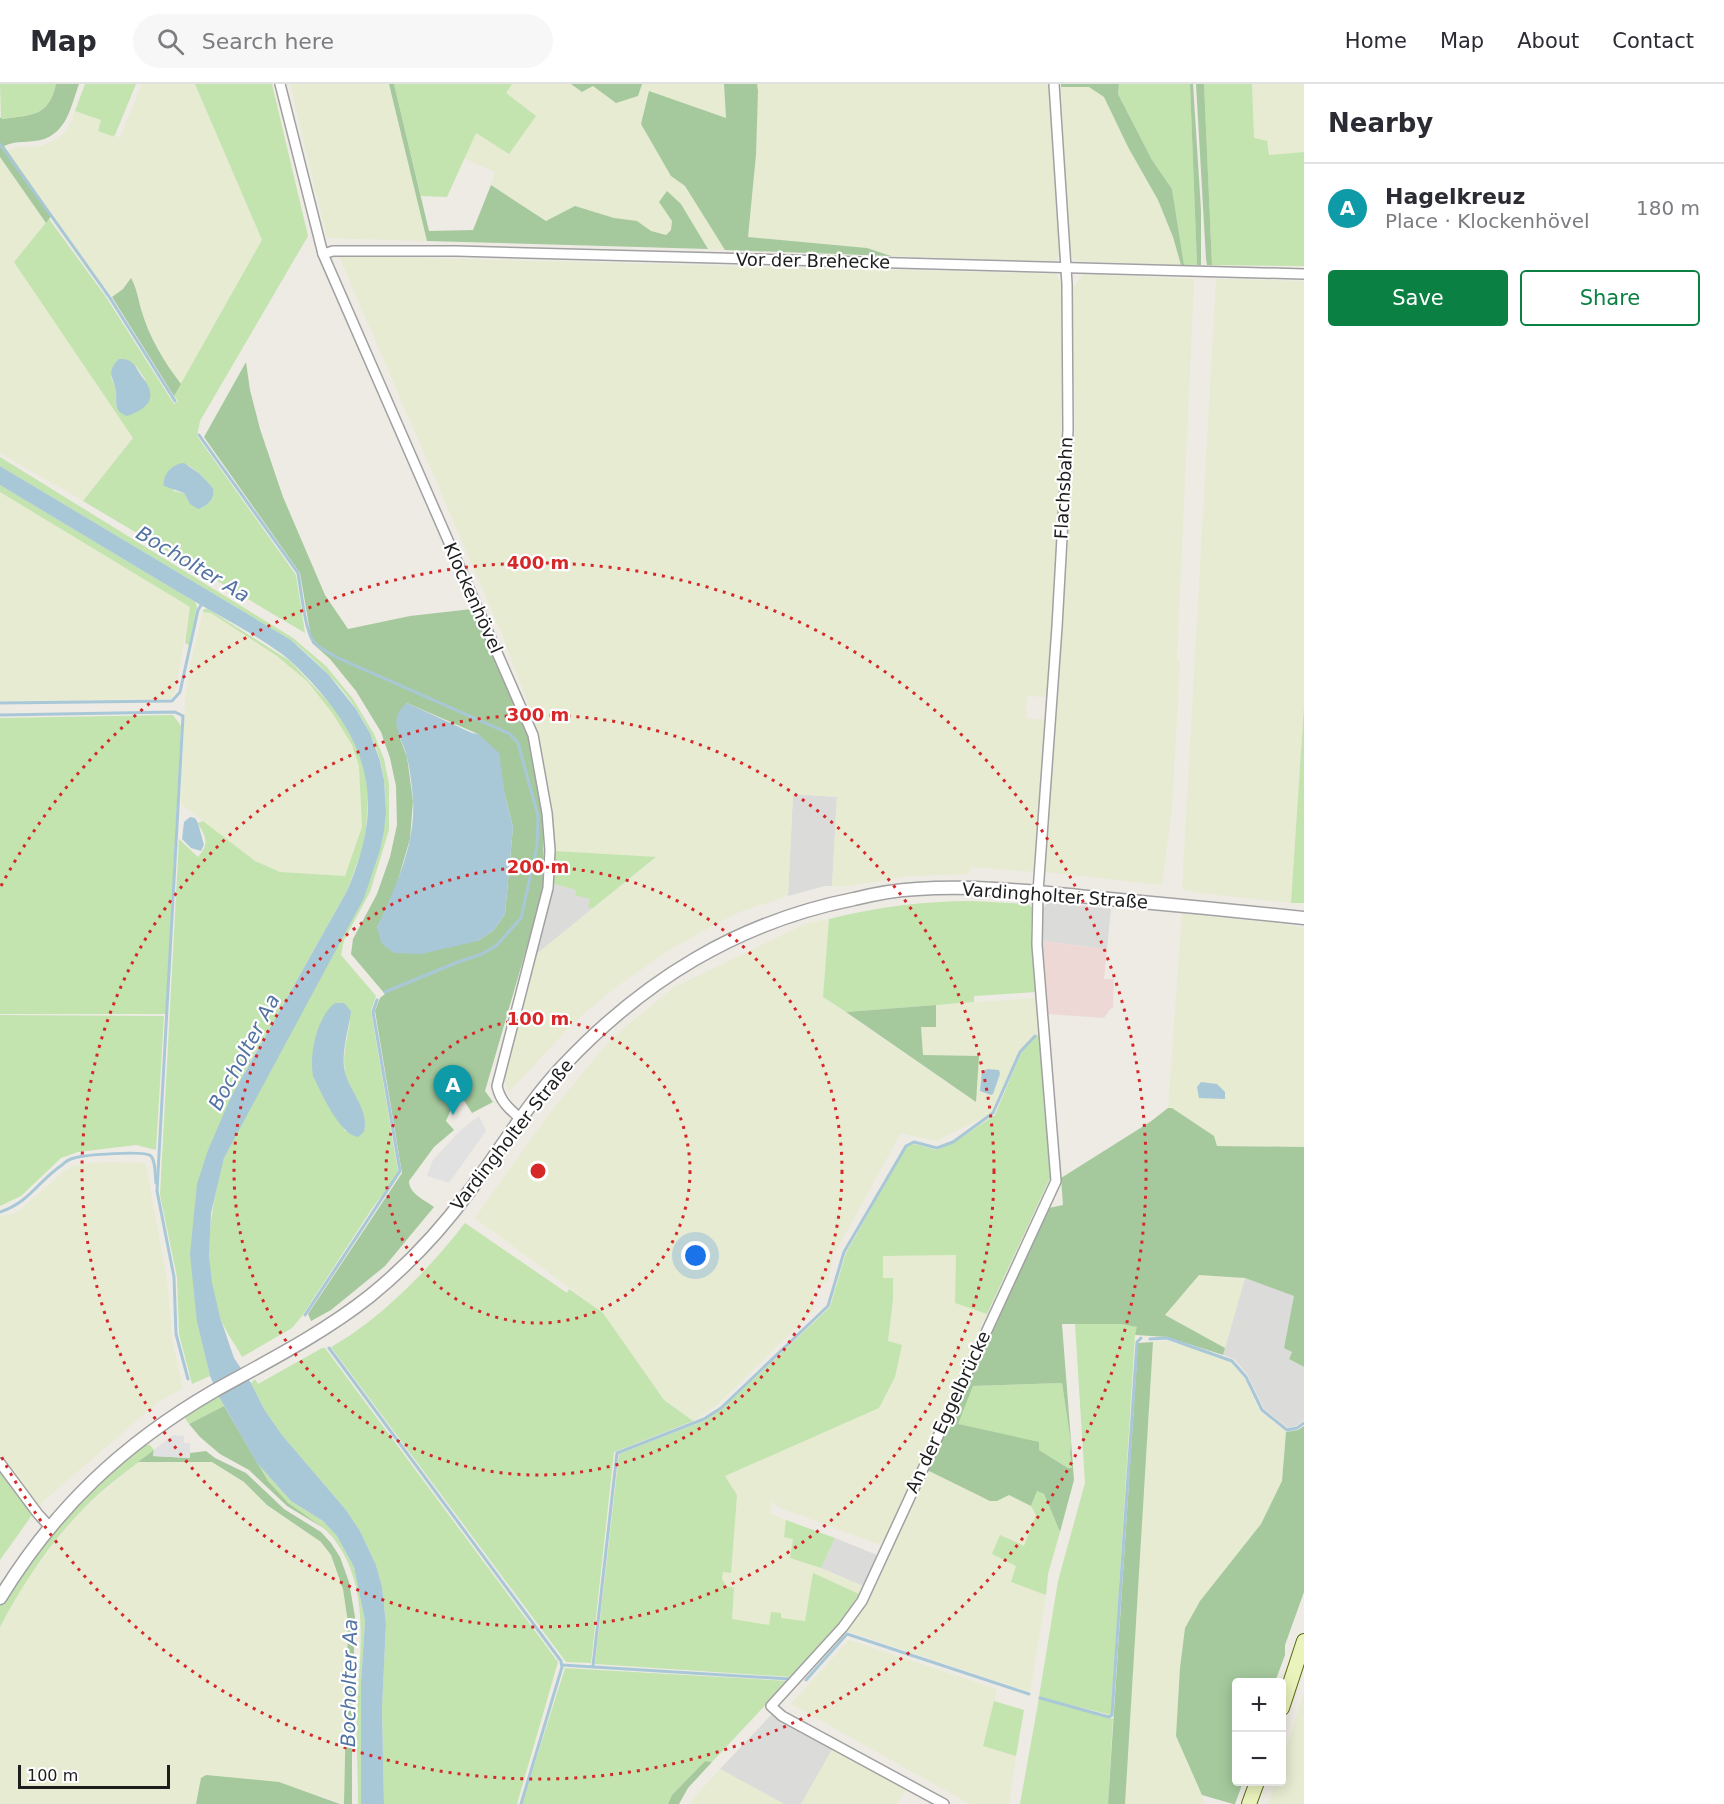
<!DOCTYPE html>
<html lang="en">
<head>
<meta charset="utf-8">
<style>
	:root { --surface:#fff; --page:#f7f7f7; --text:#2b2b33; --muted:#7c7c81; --line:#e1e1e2; --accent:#0b8043 }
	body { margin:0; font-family:"DejaVu Sans",sans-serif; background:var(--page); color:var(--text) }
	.controls { position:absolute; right:18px; bottom:18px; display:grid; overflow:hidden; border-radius:6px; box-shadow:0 3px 15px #0003 }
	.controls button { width:54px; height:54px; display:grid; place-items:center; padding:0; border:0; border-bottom:2px solid var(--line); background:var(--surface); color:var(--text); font:30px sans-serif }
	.scale { position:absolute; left:18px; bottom:15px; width:152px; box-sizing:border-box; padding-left:6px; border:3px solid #1d1d1d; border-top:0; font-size:16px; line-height:21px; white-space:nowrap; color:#1d1d1d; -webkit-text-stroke:4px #fff; paint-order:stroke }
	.you { position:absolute; left:696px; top:1172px; width:21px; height:21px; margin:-15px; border:4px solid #fff; border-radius:50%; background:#1a73e8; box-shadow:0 0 0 9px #1a73e833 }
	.badge { display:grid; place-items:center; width:39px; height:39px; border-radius:50%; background:var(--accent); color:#fff; font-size:20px; font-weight:700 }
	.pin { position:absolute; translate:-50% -50px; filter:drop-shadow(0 2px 3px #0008) }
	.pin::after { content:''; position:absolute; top:32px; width:21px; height:18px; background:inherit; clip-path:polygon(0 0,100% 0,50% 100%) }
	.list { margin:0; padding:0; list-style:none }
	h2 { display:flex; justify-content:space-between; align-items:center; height:78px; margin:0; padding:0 24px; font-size:26px }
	h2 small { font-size:20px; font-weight:400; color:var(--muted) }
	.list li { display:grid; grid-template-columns:39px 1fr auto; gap:18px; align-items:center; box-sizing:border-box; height:90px; padding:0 24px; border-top:2px solid var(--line) }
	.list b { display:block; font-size:22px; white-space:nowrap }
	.list p { margin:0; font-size:20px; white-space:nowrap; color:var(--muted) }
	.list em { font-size:20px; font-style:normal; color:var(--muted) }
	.actions { display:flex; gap:12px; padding:18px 24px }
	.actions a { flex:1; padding:14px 0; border:2px solid var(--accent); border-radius:6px; text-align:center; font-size:21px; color:var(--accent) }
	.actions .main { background:var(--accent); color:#fff }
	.icon { flex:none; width:33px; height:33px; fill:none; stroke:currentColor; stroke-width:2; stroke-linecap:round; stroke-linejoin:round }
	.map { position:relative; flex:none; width:1304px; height:1720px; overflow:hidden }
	header { display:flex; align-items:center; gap:36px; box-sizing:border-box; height:84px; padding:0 30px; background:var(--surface); border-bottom:2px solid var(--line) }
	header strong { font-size:28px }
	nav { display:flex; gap:33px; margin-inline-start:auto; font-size:21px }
	.search { width:420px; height:54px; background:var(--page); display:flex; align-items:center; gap:15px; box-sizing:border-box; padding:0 21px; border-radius:33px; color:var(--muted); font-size:22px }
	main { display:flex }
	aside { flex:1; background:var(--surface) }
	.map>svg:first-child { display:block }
</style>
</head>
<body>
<header>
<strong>Map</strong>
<div class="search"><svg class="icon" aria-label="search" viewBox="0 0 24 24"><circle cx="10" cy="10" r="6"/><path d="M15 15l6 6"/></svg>Search here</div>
<nav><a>Home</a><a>Map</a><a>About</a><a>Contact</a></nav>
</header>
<main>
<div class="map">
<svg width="1304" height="1720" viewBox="0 0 1304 1720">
	<rect width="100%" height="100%" fill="#eeebe4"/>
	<g fill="#dbdbda">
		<polygon points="793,710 837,713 832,802 825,802 788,812"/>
		<polygon points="551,799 577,806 575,810 591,815 589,822 593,824 534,872"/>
		<polygon points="1048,818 1111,825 1107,865 1041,857 1042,826"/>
		<polygon points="1245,1194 1295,1212 1284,1264 1292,1267 1289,1275 1304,1283 1304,1336 1296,1342 1288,1344 1264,1325 1247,1290 1234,1275 1223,1271"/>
		<polygon points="835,1454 877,1471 863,1502 821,1484"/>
		<polygon points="772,1630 833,1664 801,1720 784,1720 720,1685"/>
	</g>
	<polygon fill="#edd8d5" points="1041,857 1107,865 1104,895 1114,895 1113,924 1110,925 1104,934 1048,930"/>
	<g fill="#e6ebd1">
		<polygon points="142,0 195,0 262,156 181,300 165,280 155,260 141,225 138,208 132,195 123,205 112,213 78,169 7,67 19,63 42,62 56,55 67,47 75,27 101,36 112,52 115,51 120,54"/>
		<polygon points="290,0 389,0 427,157 327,154"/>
		<polygon points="512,0 571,0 582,8 593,2 638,12 642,0 724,0 726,35 649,8 642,40 671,92 685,102 725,166 708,165 681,120 672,137 671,146 666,151 651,147 637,137 614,134 547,137 491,101 495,88 463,74 476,49 509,70 535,32 506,9"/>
		<polygon points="757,0 1048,0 1060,171 1053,177 891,172 867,164 748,153 756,71"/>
		<polygon points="1252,0 1304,0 1304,68 1268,71 1254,54"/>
		<polygon points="1061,3 1089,3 1104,13 1128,63 1158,116 1173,153 1181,181 1077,177 1070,171"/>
		<polygon points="0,73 46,139 14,178 133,354 83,417 0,369"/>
		<polygon points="339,172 1055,190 1061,199 1061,391 1047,613 1027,612 1026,634 1046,636 1036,788 970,783 969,790 909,792 841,803 832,802 837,713 793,710 788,812 742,827 710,843 665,869 616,903 575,937 509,1008 504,994 534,872 656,774 555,767 552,719 536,641 502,550"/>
		<polygon points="1084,190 1194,195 1177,575 1180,578 1172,724 1162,801 1045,788 1061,569 1075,343 1073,203"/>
		<polygon points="1216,195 1304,197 1304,622 1291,819 1198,809 1182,805"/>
		<polygon points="0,408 190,523 176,604 171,615 0,617"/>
		<polygon points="203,528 211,529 277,572 308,598 333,630 352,661 359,682 362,743 346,792 280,788 267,783 255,777 181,720 185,618 189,586"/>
		<polygon points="1182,830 1276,839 1304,844 1304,1063 1217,1062 1214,1052 1172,1024 1168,1024"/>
		<polygon points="829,835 823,913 975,1018 923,972 921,943 936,943 936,921 1036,914 1039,949 1036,953 1034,951 1019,967 992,1029 936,1057 901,1049 833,1172 828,1198 814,1203 814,1226 718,1320 693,1337 664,1316 603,1229 475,1134 548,1031 611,955 673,904 807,839"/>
		<polygon points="113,1078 143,1079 146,1081 167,1196 172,1256 183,1304 158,1318 39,1421 0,1371 0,1132 12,1130 19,1127 62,1089 72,1082 88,1079"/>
		<polygon points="956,1171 955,1219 987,1230 885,1455 878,1460 778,1423 772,1417 770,1429 786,1436 784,1453 793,1454 790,1474 811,1480 863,1502 859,1510 813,1490 805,1537 780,1534 771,1528 769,1541 732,1536 734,1504 726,1502 722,1495 723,1488 730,1489 737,1411 725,1392 879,1324 895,1293 902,1261 888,1257 893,1216 893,1194 883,1194 883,1172"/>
		<polygon points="1199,1191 1245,1194 1225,1264 1165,1231"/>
		<polygon points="1166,1257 1203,1267 1231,1279 1245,1296 1260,1328 1286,1348 1282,1397 1261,1440 1200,1517 1185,1544 1180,1584 1176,1652 1202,1711 1204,1720 1125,1720 1153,1258"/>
		<polygon points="138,1378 212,1378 244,1398 268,1421 321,1458 331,1471 343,1505 348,1539 344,1720 279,1698 201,1694 196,1720 0,1720 0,1543 23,1501 69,1440 83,1425"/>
		<polygon points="927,1386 990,1417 997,1417 1009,1411 1029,1420 1037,1431 1011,1497 1046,1511 1030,1608 847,1547 867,1518"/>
		<polygon points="849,1556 997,1605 983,1662 1016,1672 1009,1720 970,1720 791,1620"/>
		<polygon points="1304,1608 1304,1720 1268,1720 1275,1698 1282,1698 1282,1678"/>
		<polygon points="833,1664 906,1704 897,1720 801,1720"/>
		<polygon points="720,1685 784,1720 691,1720 693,1715"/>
	</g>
	<g fill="#c3e3af" fill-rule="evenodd">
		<path d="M0 0H56C49 33 30 31 1 35Z"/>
		<polygon points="85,0 136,0 115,51 112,52 98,47 101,36 75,27"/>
		<path d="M195 0H272L308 152 200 337 197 352 296 491 305 549 83 417 133 354 14 178 49 135 106 213 174 320 178 317 174 312 262 156ZM136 282 145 295 146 321 136 328 116 322V305L111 293ZM188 381 200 390 213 404 210 418 202 424 190 420 184 409 173 407Z"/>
		<polygon points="394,0 512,0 506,9 536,32 509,70 476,49 447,113 421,112"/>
		<polygon points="1119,0 1190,0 1197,181 1184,181 1172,105 1152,76 1118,10"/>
		<polygon points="1204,0 1252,0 1254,54 1267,57 1269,71 1304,68 1304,182 1212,181"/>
		<path d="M0 373 293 554 326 582 353 615 374 650 384 675 389 700V746L370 808 344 856 341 871 376 912 371 927 398 1087 397 1092 373 1123 302 1232 292 1244 242 1273C235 1260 225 1247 220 1233 201 1181 210 1126 224 1074L386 727C385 710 385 693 380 676 367 627 329 587 291 556L0 382ZM350 936C348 952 342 971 345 987 349 1008 369 1026 364 1048L345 1047 320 1005Z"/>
		<polygon points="0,401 195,518 197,523 189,561 185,559 190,523 0,408"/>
		<path d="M204 525H208L290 577 335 625 350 647 363 679 367 695 368 713 366 744 363 763 347 807 247 984 208 1066 197 1238 210 1292 192 1300 179 1250 177 1193 160 1111 179 755 198 773C210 759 206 754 198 739L203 737 255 777 280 788 345 792 362 743 359 682 352 661 333 630 308 598 277 572 211 529 203 528Z"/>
		<polygon points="1304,622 1304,819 1291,819"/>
		<polygon points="173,631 181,642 166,930 0,930 0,634"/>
		<polygon points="555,767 656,773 593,824 588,823 590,815 575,811 576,806 551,799"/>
		<path d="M973 817 1029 820 1032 824 1031 848 1036 908 974 912V918L846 928 823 913 829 835C876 823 924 817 973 817Z"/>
		<polygon points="0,931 164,932 156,1066 136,1061 78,1068 61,1074 21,1112 0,1122"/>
		<polygon points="1039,949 1050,1094 987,1230 955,1219 956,1171 883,1172 883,1194 893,1194 893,1216 888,1257 902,1261 895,1293 879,1324 725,1392 737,1411 731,1489 723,1488 722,1495 726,1502 734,1504 732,1535 769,1541 771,1528 781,1529 781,1534 805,1537 813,1489 859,1510 842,1537 791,1593 595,1580 619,1370 704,1337 722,1325 830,1223 846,1169 906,1063 914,1060 937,1066 953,1059 995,1031 1021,969"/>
		<path d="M465 1139 567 1209 569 1205 603 1229 664 1316 693 1337 614 1368 591 1579 566 1578 331 1263C380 1236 431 1183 465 1139Z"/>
		<polygon points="1075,1240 1121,1240 1138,1243 1135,1251 1111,1631 1039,1613 1058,1497 1085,1399"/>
		<polygon points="322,1264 325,1264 558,1578 517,1720 384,1720 382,1625 386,1540 382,1503 376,1481 360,1447 346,1426 282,1351 264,1325 251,1299 255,1295 258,1300"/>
		<polygon points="1062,1299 1071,1360 1070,1370 1072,1384 1068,1384 1039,1366 957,1340 973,1302"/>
		<polygon points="219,1313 224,1322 189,1340 185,1334 186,1330"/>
		<path d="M143 1360 150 1361 154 1366C130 1385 104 1403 83 1425 49 1460 22 1501 0 1543V1522L24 1483 90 1405Z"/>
		<path d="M257 1379 291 1417 323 1437 337 1452 354 1483 365 1537 361 1599V1720H358C358 1689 356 1659 357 1628 359 1570 372 1505 334 1455 321 1438 303 1432 287 1418 274 1407 265 1393 257 1379Z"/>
		<polygon points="0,1389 32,1431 0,1476"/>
		<polygon points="1037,1407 1044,1410 1060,1448 1048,1490 1046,1511 1011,1498 1016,1482 992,1470 1000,1451 1024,1462 1036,1431 1031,1422"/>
		<polygon points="786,1436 835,1454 821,1484 790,1474 793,1455 784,1453"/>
		<polygon points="565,1584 788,1597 712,1678 705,1677 672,1711 668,1720 522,1720"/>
		<polygon points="1039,1614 1113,1635 1108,1720 1020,1720"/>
		<polygon points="994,1617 1024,1626 1016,1672 983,1662"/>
	</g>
	<g fill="#a5c99d" fill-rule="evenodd">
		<path d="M56 0H79C71 22 67 49 41 56 29 59 16 56 4 62L52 131 46 139 0 73V33L2 35C31 31 49 33 56 0Z"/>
		<polygon points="389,0 394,0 429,147 473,146 491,101 546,137 575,122 614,134 637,137 651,147 666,151 671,146 672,137 659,118 667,107 681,120 708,165 427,157"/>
		<polygon points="571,0 642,0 638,12 616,19 593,2 582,8"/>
		<polygon points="724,0 757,0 758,7 756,71 748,153 867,164 891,172 725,166 685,102 671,92 641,40 649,7 726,34"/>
		<polygon points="1061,0 1119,0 1118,10 1152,76 1172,105 1184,181 1181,181 1173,153 1158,116 1128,63 1104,13 1089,3 1061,3"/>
		<polygon points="1190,0 1193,0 1201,126 1201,181 1197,181"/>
		<polygon points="1196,0 1204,0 1212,181 1207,181 1206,175"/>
		<path d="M131 194C137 205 138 214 141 225 149 253 164 278 181 300L174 312 112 213 123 205Z"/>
		<path d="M246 278 250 306 260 345 283 413 325 511 348 545 410 532 472 525 529 655 543 735 544 804 485 1007 493 1018 472 1029 463 1015 452 1023 446 1037 454 1046 434 1063 409 1097C409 1110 425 1116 434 1123L385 1182 331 1226 311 1237 308 1230 402 1089 375 927 380 914 385 910 351 870 353 855 377 810 390 773 397 741 396 702 390 674 381 648 356 607 330 575 312 559 300 489 204 353ZM407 619 478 650 505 711 513 743 505 830 494 846 478 857 377 844 395 806 410 755 413 717 407 673 399 652Z"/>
		<polygon points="936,921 936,943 921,943 923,971 979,972 976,1018 846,928"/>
		<path d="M1168 1024H1172L1214 1052 1217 1062 1304 1063V1283L1289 1275 1292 1268 1284 1264 1294 1212 1245 1194 1199 1191 1165 1231 1225 1264 1223 1271 1167 1253 1135 1251 1137 1243 1121 1240H1062L1074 1396 1060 1448 1044 1410 1037 1407 1031 1422 1009 1411 997 1417H990L927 1386 1049 1124 1063 1121 1061 1094 1150 1038ZM1062 1299 1071 1360 1070 1370 1072 1384H1068L1039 1366V1358L958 1340 973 1302Z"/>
		<polygon points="1153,1258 1125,1720 1108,1720 1138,1259"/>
		<polygon points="224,1322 268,1397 288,1419 325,1445 287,1422 249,1386 220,1370 200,1353 189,1340"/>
		<polygon points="1304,1342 1304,1508 1285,1561 1285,1571 1275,1598 1236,1598 1236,1698 1243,1698 1235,1720 1233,1720 1202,1711 1176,1652 1180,1584 1185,1544 1200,1517 1261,1440 1282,1397 1286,1348 1298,1346"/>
		<polygon points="154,1366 153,1372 189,1374 190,1369 206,1367 215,1374 246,1389 284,1425 321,1448 331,1459 340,1473 349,1498 355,1533 352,1637 352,1720 344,1720 348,1539 343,1505 331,1471 321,1458 267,1421 244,1398 212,1378 138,1378"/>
		<polygon points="705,1677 712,1678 688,1704 679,1720 668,1720 672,1711"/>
		<polygon points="206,1691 279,1698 340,1720 196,1720 201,1694"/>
	</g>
	<g fill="#e1e1e1">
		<polygon points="479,1032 486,1047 449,1099 427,1092 433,1076 461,1046"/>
		<polygon points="173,1351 184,1352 184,1359 190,1359 190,1374 153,1372 154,1366"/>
	</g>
	<g fill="#a9c8d7">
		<path d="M119 275C134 274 135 283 143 294 158 314 149 324 127 332 113 327 117 319 116 307 114 293 105 289 119 275Z"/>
		<path d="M184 379 200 390 213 404C215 415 208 422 198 425L190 420 184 409 164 402C162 391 172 380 184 379Z"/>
		<path d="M0 382 291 556 328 590 356 625 370 649 380 677 384 696 386 727 384 747 380 766 364 814 224 1074 211 1129 209 1172 212 1199 220 1233 234 1274 251 1299 264 1325 282 1351 346 1426 360 1447 376 1481 382 1503 386 1540 382 1625 384 1720H361V1599L365 1537 354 1483 337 1452 323 1437 291 1417 257 1379 219 1313 210 1292 197 1238 190 1170 197 1100 208 1066 231 1013 347 807C380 731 376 673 321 609 309 595 296 581 282 570 250 547 214 529 180 509 120 473 60 437 0 401Z"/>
		<path d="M407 619 472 649 478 650 499 669 505 711 513 743 505 830 494 846 478 857 421 870 394 869 382 860 377 844C395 803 416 761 413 715 412 702 410 686 407 673 402 653 386 636 407 619Z"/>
		<polygon points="190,733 195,734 198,739 204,761 201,767 191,764 182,755 184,738"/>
		<path d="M335 919H344L351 927C349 944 342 965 344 983 347 1006 370 1024 364 1048L358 1053C339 1050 321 1008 313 992 309 969 317 933 335 919Z"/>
		<polygon points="988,985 999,986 1000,990 993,1010 991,1011 980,1007 982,987"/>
		<polygon points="1201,998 1217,1000 1225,1008 1225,1015 1199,1014 1197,1003"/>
	</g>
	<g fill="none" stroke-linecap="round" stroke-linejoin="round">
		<g stroke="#a9c8d7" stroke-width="3">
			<polyline points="0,60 110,214 175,317"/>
			<path d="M199 351 298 489C301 504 305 549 314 558 320 565 330 569 338 574L510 650 518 659 538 732 537 763 521 834 497 861 482 870 458 878 385 908"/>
			<polyline points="0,619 172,617 180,608 198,526 203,518"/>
			<polyline points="0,631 175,628 183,632 157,1107 174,1193 176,1250 188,1295"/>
			<path d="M0 1128C30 1118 38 1097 62 1081 65 1078 70 1075 74 1074 84 1071 145 1066 151 1072 156 1077 155 1092 156 1099"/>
			<polyline points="305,1231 400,1087 373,928 377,916"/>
			<polyline points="1150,1255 1167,1254 1232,1277 1246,1293 1262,1326 1287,1346 1297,1344 1304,1339"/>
			<polyline points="329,1264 561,1577 562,1583 521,1720"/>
			<polyline points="562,1581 789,1595"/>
			<polyline points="593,1582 617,1369 704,1335 721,1324 828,1222 844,1168 906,1062 914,1058 937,1064 953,1058 993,1029 1020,968 1035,952"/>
			<polyline points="806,1596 847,1550 1029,1610"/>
			<polyline points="1040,1614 1109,1633 1112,1631 1137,1258 1141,1254"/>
		</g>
		<defs>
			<g id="minor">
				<path d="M280 0 323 170 533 651 547 729 550 766 548 804 497 1002C500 1017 509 1025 521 1035"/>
				<polyline points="323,170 333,167 457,167 1304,190"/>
				<polyline points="0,1379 38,1430 49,1442"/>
				<polyline points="944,1720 782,1632 771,1622 843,1543 862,1517 1056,1097 1037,861 1038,808 1057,543 1068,346 1067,200 1054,0"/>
			</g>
			<path id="tertiary" d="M0 1514C55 1424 123 1360 214 1307 268 1277 322 1250 370 1212 407 1182 440 1147 468 1109 500 1067 527 1020 563 982 644 896 738 838 854 815 874 810 896 806 917 805 978 801 1038 808 1099 814 1167 820 1236 827 1304 834"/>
			<g id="secondary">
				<polyline points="1282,1624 1304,1557"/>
				<polyline points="1249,1720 1257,1698"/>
			</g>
		</defs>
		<use href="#minor" stroke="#a1a1a1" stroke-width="12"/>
		<use href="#tertiary" stroke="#a1a1a1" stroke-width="15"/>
		<use href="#secondary" stroke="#576a0f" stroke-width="16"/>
		<use href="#minor" stroke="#fff" stroke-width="9"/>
		<use href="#tertiary" stroke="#fff" stroke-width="12"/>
		<use href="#secondary" stroke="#ebf3bd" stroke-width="14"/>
	</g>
	<g fill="none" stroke="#d62828" stroke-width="3" stroke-dasharray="3 6">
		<circle cx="538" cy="1087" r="152"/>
		<circle cx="538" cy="1087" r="304"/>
		<circle cx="538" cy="1087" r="456"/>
		<path d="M1 802A608 608 0 1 1 1 1372"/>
	</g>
	<g text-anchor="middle" stroke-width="4.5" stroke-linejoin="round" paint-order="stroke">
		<g font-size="18" fill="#1d1d1d" stroke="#fff">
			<text transform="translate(813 177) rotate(1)" y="6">Vor der Brehecke</text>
			<text transform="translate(1064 404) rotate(-87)" y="6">Flachsbahn</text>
			<text transform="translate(473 514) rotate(66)" y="6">Klockenhövel</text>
			<text transform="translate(1055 812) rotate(4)" y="6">Vardingholter Straße</text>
			<text transform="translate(512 1051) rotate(-52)" y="6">Vardingholter Straße</text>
			<text transform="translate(948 1328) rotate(-65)" y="6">An der Eggelbrücke</text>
		</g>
		<g font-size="20" font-style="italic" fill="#5373a4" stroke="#fff">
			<text transform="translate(193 480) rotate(31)" y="7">Bocholter Aa</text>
			<text transform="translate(244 968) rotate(-62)" y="7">Bocholter Aa</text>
			<text transform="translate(349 1599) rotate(-89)" y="7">Bocholter Aa</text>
		</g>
	</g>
	<circle cx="538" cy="1087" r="9" fill="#d62828" stroke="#fff" stroke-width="3"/>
	<g font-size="18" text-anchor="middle" font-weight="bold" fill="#d62828" stroke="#fff" stroke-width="4.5" stroke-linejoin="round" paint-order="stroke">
		<text x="538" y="485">400 m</text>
		<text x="538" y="637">300 m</text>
		<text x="538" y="789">200 m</text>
		<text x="538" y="941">100 m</text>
	</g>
</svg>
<div class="controls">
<button>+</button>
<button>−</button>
</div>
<div class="scale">100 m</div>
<div class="you"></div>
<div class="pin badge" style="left:453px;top:1031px;background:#0f9aa8">A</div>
</div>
<aside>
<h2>Nearby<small></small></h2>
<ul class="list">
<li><span class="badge" style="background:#0f9aa8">A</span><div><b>Hagelkreuz</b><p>Place · Klockenhövel</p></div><em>180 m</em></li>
</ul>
<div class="actions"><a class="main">Save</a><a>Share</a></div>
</aside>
</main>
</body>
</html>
